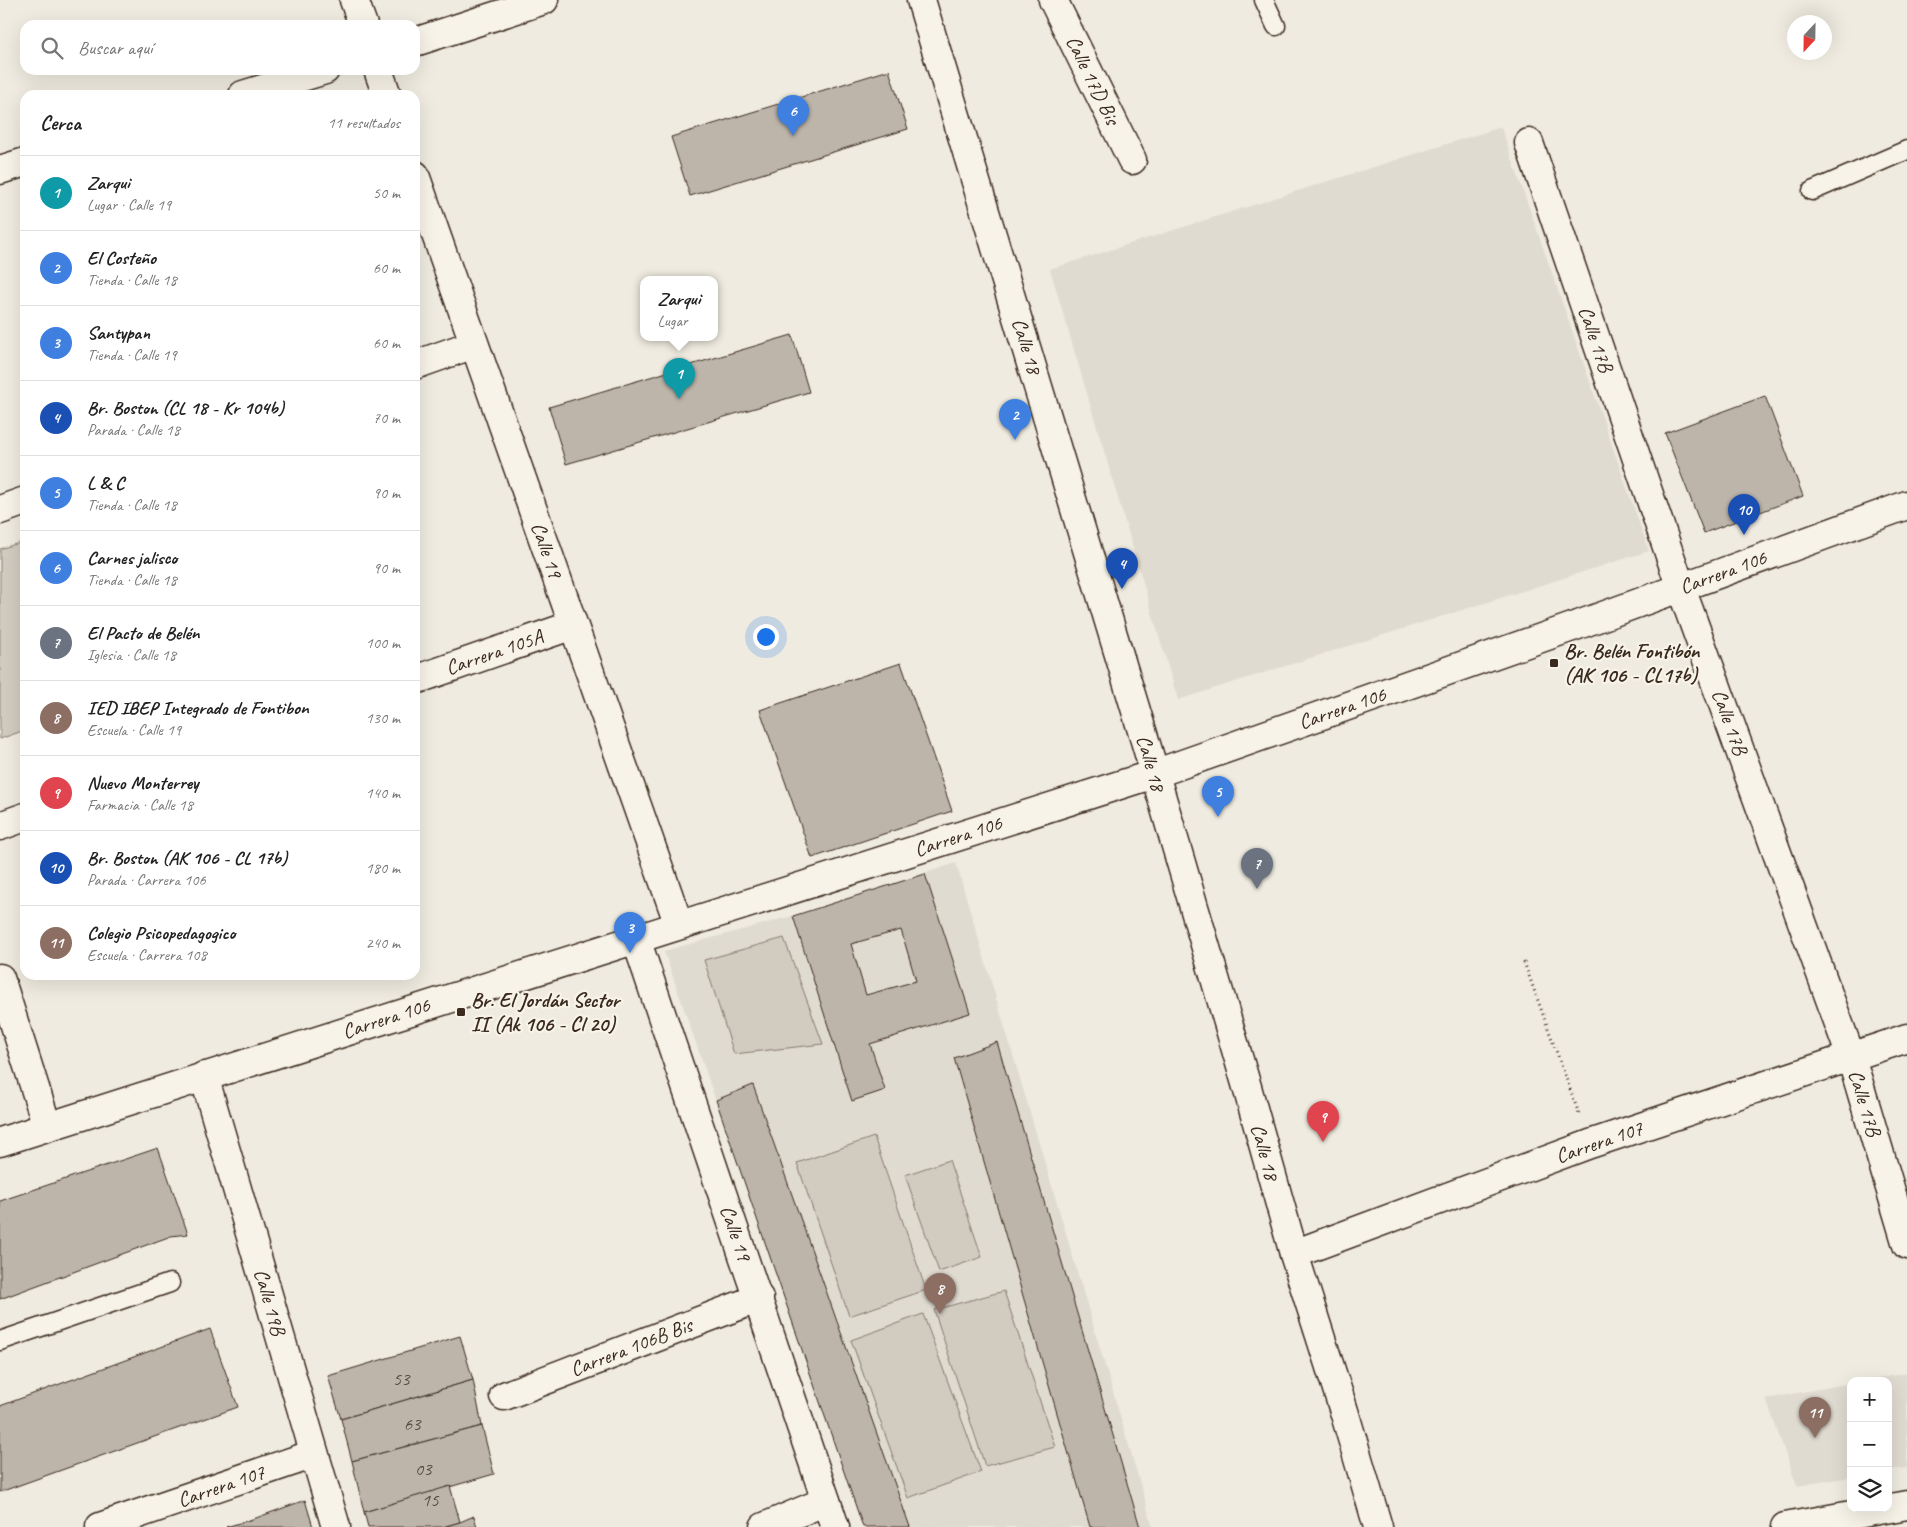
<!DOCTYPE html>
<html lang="es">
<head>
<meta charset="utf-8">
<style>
	:root { --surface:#fff; --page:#f2f2f2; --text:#222; --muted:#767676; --line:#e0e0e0; --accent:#d93025 }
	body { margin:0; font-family:Caveat,sans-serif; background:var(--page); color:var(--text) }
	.controls { position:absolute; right:15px; bottom:15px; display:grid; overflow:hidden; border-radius:10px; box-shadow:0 5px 20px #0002 }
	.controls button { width:45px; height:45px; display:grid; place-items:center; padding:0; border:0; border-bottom:1px solid var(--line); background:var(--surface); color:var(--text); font:25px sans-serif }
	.compass { position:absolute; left:1787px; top:15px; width:45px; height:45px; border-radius:50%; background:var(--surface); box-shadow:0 5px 20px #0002; rotate:202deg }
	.you { position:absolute; left:765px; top:636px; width:18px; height:18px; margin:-12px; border:4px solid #fff; border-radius:50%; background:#1a73e8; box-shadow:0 0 0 8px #1a73e833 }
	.badge { display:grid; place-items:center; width:32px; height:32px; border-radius:50%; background:var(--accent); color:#fff; font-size:16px; font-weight:700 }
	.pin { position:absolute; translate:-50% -41px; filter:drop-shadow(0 1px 2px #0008) }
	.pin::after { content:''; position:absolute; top:26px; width:18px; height:15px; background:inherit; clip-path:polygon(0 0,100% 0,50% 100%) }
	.popup { position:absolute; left:640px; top:276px; width:78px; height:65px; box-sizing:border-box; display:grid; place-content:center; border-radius:10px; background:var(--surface); filter:drop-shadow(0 1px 4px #0005); font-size:16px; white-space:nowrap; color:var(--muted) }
	.popup b { font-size:19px; color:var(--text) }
	.popup::after { content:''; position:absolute; left:50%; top:100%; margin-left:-10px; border:10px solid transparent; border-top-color:var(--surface) }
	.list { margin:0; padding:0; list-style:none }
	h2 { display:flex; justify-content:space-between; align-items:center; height:65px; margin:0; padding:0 20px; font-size:21px }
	h2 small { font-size:16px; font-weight:400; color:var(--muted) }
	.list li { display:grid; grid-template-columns:32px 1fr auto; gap:15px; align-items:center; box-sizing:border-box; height:75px; padding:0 20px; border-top:1px solid var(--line) }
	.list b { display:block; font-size:19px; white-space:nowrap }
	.list p { margin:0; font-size:16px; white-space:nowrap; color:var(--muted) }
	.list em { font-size:16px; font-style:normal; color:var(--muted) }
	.icon { flex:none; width:28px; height:28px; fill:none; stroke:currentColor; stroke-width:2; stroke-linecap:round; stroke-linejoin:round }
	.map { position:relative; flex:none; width:1907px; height:1527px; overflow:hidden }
	.search { position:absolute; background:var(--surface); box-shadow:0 5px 20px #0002; left:20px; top:20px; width:400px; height:55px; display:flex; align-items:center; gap:12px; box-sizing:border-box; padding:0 18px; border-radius:15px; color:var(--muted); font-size:19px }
	.panel { position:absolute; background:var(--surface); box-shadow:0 5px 20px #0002; left:20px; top:90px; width:400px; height:890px; border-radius:15px }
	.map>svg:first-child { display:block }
</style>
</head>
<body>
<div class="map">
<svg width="1907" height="1527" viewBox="0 0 1907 1527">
	<rect width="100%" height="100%" fill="#efebe0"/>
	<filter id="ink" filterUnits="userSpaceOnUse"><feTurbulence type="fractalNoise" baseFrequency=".02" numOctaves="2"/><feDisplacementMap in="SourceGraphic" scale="10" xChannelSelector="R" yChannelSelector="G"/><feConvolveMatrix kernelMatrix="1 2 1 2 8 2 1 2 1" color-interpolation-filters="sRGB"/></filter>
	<g filter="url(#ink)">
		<g fill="#e0dbd0">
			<polygon points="1501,127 1649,551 1178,700 1050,269"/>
			<polygon points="956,863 1153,1527 863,1527 664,951 793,916"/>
			<polygon points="1907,1373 1907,1468 1888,1470 1888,1381 1865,1381"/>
			<polygon points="1851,1383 1851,1477 1797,1486 1766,1399"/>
		</g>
		<g fill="#d1cbc0" stroke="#867a6f">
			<polygon points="25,541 25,730 0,739 0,549"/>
			<polygon points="784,938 823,1044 734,1054 704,960"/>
			<polygon points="874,1137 926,1290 849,1316 797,1163"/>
			<polygon points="949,1160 982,1257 939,1272 905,1175"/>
			<polygon points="1004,1291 1055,1447 985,1466 934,1310"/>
			<polygon points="923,1314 981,1472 908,1498 851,1340"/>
		</g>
		<g fill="#bdb5aa" stroke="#3b2a1e" fill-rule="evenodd">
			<polygon points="889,70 908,129 690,196 671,137"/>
			<polygon points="792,335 809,392 566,464 549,407"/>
			<polygon points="1765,396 1803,496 1704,533 1665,433"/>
			<polygon points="901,663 952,811 812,858 760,710"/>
			<path d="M925 874 970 1013 870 1044 885 1090 852 1101 793 916ZM901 930 916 981 866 995 851 944Z"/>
			<polygon points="997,1042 1140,1527 1090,1527 954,1058"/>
			<polygon points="753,1085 910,1527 863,1527 716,1100"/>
			<polygon points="158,1148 188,1234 171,1236 0,1299 0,1201"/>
			<polygon points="210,1329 238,1407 0,1492 0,1406"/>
			<polygon points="460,1336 473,1380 341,1419 328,1376"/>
			<polygon points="473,1380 482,1426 352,1461 341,1419"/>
			<polygon points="482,1426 494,1474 364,1512 352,1461"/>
			<polygon points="450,1486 460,1522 443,1527 368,1527 364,1512"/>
			<polygon points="305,1500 313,1527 226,1527 256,1518"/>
			<polygon points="474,1516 477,1527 443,1527 460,1522"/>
		</g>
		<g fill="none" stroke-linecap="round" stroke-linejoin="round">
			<defs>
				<g id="lane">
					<polyline points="1264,0 1276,26"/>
					<polyline points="1812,191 1907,150"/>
					<polyline points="0,1341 170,1283"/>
				</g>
				<g id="street">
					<polyline points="354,0 363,25"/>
					<polyline points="1053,0 1132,160"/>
					<polyline points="415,42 544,0"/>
					<polyline points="378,70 387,95"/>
					<polyline points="243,95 325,70"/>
					<polyline points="1529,143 1681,588 1851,1057 1907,1245"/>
					<polyline points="0,170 25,162"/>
					<polyline points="415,175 679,925"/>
					<polyline points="415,365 474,344"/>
					<polyline points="0,510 25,501"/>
					<polyline points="415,680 573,625"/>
					<polyline points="0,826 25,817"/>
					<polyline points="636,939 835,1527"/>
					<polyline points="0,978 47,1126"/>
					<polyline points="204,1076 336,1527"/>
					<polyline points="1294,1254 1590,1144 1907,1038"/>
					<polyline points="504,1396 759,1298"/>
					<polyline points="100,1527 314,1454"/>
					<polyline points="764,1527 826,1501"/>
					<polyline points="1785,1527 1907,1505"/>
				</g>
				<g id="secondary">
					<polyline points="921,0 1146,744 1247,1087 1294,1254 1344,1411 1378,1527"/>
					<polyline points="0,1142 1154,774 1578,625 1907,505"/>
				</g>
			</defs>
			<use href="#lane" stroke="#3b2a1e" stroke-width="21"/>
			<use href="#street" stroke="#3b2a1e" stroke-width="31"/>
			<use href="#secondary" stroke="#3b2a1e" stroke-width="31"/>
			<polyline stroke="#3b2a1e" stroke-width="3" stroke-dasharray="1 4" stroke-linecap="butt" points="1524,962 1579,1114"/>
			<use href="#lane" stroke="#f7f3e8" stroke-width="18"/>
			<use href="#street" stroke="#f7f3e8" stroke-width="28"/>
			<use href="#secondary" stroke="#f7f3e8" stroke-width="28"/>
		</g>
	</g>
	<g fill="#3b2a1e" stroke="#f7f3e8" stroke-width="2">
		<rect x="1549" y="658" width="10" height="10" rx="2.5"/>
		<rect x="456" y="1007" width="10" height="10" rx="2.5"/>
	</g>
	<g text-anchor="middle" stroke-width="4.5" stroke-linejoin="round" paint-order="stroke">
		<g font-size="19" fill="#5c4d41">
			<text x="401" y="1385">53</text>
			<text x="412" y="1430">63</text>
			<text x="423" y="1475">03</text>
			<text x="430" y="1506">15</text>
		</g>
		<g font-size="21" fill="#3b2a1e" stroke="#f7f3e8">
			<text transform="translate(1093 80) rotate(64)" y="7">Calle 17D Bis</text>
			<text transform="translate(1596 339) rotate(71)" y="7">Calle 17B</text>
			<text transform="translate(1027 346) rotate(73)" y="7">Calle 18</text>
			<text transform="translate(547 550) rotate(71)" y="7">Calle 19</text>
			<text transform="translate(1723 572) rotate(-20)" y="7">Carrera 106</text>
			<text transform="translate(494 652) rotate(-19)" y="7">Carrera 105A</text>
			<text transform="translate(1342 708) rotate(-19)" y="7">Carrera 106</text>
			<text transform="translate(1730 722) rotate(70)" y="7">Calle 17B</text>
			<text transform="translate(1151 763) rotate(74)" y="7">Calle 18</text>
			<text transform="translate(958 836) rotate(-18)" y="7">Carrera 106</text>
			<text transform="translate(386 1018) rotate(-18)" y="7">Carrera 106</text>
			<text transform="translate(1865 1103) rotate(73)" y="7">Calle 17B</text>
			<text transform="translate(1599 1142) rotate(-19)" y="7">Carrera 107</text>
			<text transform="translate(1265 1152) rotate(75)" y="7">Calle 18</text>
			<text transform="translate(736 1233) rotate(71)" y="7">Calle 19</text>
			<text transform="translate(270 1302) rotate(74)" y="7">Calle 19B</text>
			<text transform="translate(631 1347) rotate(-21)" y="7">Carrera 106B Bis</text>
			<text transform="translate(221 1486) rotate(-19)" y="7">Carrera 107</text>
		</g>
		<g font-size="21" font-weight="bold" fill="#3b2a1e" stroke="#f7f3e8" text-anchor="start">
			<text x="1564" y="658">Br. Belén Fontibón<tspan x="1564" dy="24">(AK 106 - CL17b)</tspan></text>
			<text x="471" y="1007">Br. El Jordán Sector<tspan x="471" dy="24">II (Ak 106 - Cl 20)</tspan></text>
		</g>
	</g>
</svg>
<div class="controls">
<button>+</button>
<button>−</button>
<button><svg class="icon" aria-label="layers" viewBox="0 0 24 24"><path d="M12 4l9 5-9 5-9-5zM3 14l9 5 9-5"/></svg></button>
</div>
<svg class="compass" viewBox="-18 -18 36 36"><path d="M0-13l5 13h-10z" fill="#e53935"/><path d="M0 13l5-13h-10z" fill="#767676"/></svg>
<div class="you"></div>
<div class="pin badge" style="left:679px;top:399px;background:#0f9aa8">1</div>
<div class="popup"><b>Zarqui</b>Lugar</div>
<div class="pin badge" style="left:1015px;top:440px;background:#3f7fe0">2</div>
<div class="pin badge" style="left:630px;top:953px;background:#3f7fe0">3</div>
<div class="pin badge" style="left:1122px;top:589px;background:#1a4fb4">4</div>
<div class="pin badge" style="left:1218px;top:817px;background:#3f7fe0">5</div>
<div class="pin badge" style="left:793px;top:136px;background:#3f7fe0">6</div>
<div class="pin badge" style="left:1257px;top:889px;background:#6b7280">7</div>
<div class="pin badge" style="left:940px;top:1314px;background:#8d6e63">8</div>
<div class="pin badge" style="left:1323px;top:1142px;background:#e0444e">9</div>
<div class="pin badge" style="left:1744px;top:535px;background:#1a4fb4">10</div>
<div class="pin badge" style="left:1815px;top:1438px;background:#8d6e63">11</div>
<div class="search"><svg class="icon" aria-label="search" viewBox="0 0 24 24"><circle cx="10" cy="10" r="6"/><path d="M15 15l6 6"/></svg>Buscar aquí</div>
<section class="panel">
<h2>Cerca<small>11 resultados</small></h2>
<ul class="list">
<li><span class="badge" style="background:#0f9aa8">1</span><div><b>Zarqui</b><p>Lugar · Calle 19</p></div><em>50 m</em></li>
<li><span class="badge" style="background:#3f7fe0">2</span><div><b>El Costeño</b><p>Tienda · Calle 18</p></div><em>60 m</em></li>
<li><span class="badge" style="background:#3f7fe0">3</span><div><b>Santypan</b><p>Tienda · Calle 19</p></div><em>60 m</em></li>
<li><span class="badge" style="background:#1a4fb4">4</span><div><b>Br. Boston (CL 18 - Kr 104b)</b><p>Parada · Calle 18</p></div><em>70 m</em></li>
<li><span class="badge" style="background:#3f7fe0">5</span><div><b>L &amp; C</b><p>Tienda · Calle 18</p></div><em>90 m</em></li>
<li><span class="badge" style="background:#3f7fe0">6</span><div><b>Carnes jalisco</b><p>Tienda · Calle 18</p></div><em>90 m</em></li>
<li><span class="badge" style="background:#6b7280">7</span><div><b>El Pacto de Belén</b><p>Iglesia · Calle 18</p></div><em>100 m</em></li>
<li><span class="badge" style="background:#8d6e63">8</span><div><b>IED IBEP Integrado de Fontibon</b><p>Escuela · Calle 19</p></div><em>130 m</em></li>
<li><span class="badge" style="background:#e0444e">9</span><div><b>Nuevo Monterrey</b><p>Farmacia · Calle 18</p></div><em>140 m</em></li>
<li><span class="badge" style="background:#1a4fb4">10</span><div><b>Br. Boston (AK 106 - CL 17b)</b><p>Parada · Carrera 106</p></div><em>180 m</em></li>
<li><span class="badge" style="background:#8d6e63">11</span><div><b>Colegio Psicopedagogico</b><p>Escuela · Carrera 108</p></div><em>240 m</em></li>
</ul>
</section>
</div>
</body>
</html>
